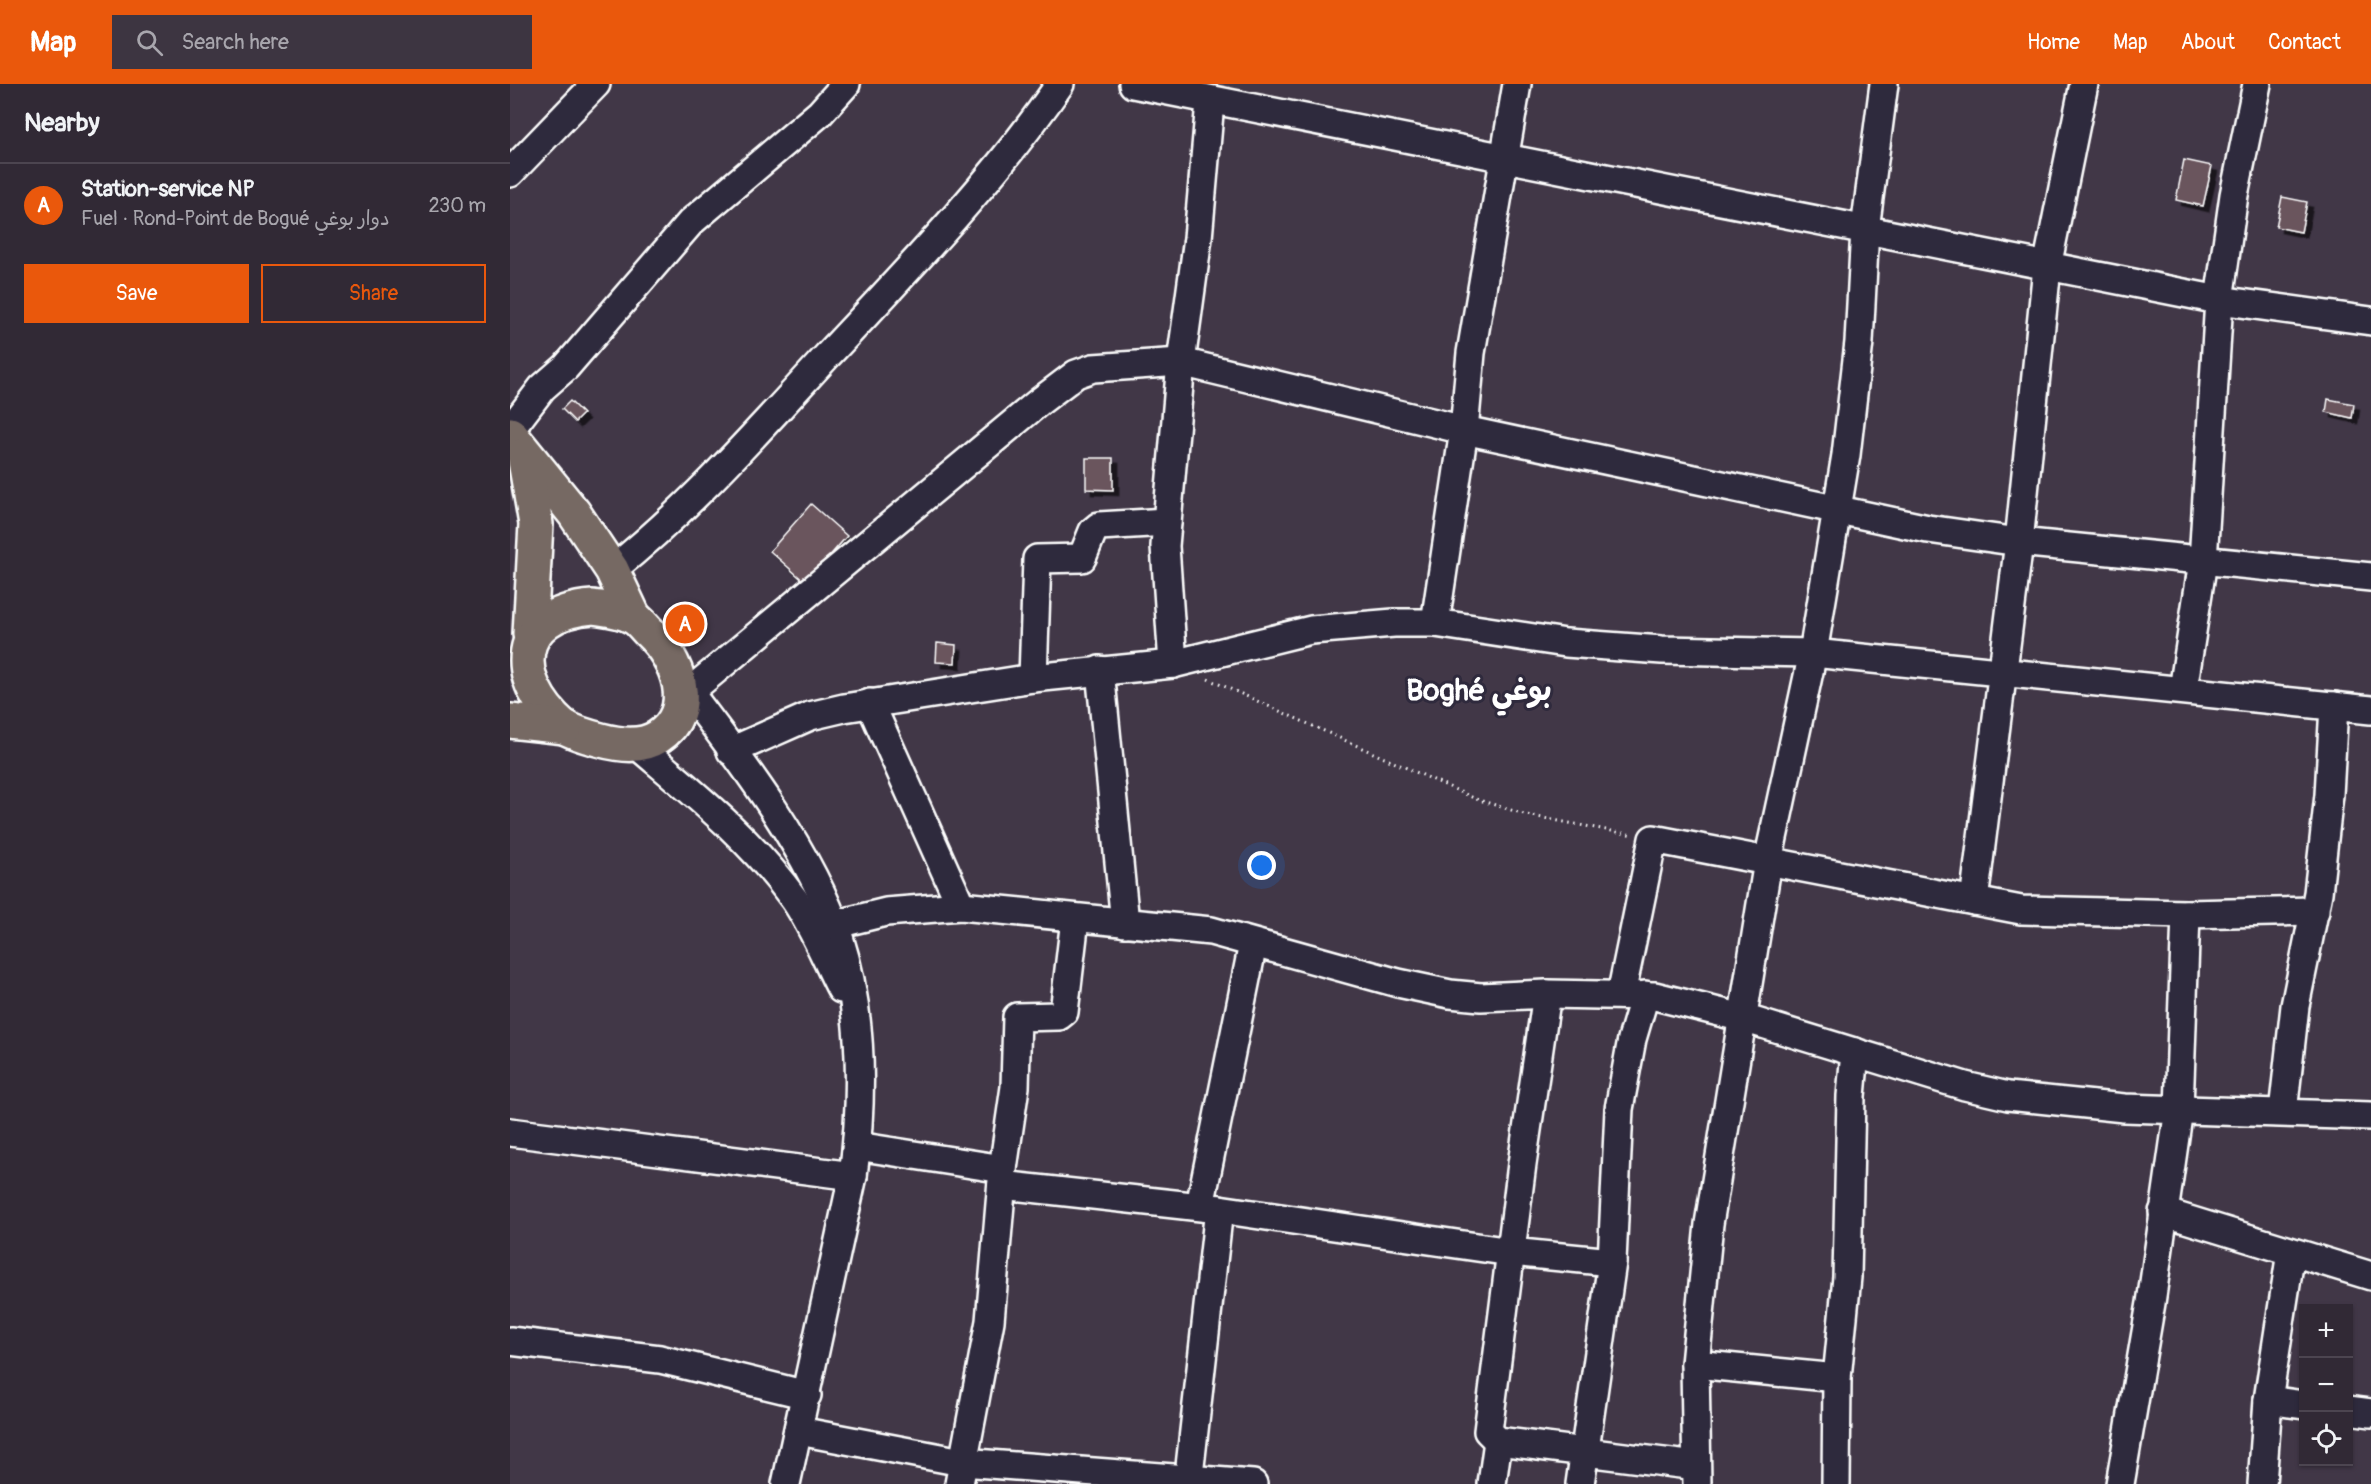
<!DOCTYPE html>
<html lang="en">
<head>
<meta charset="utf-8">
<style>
	:root { --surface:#312935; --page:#3d3541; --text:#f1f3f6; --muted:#a8a6ad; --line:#4c4550; --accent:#ea580c }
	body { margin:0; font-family:Pangolin,"Playpen Sans Arabic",sans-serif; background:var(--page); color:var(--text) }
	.controls { position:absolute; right:18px; bottom:18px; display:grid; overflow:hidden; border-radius:0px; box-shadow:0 2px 4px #0004 }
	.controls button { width:54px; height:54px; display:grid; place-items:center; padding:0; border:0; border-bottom:2px solid var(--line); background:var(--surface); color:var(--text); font:30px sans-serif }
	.you { position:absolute; left:752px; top:782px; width:21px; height:21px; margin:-15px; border:4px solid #fff; border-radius:50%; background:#1a73e8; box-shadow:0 0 0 9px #1a73e833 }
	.badge { display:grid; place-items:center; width:39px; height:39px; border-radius:50%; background:var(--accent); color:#fff; font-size:20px; font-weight:700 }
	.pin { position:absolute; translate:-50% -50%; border:3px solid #fff; box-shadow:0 2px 6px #0006 }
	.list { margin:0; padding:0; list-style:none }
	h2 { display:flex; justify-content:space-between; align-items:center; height:78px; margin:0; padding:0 24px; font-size:26px }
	h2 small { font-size:20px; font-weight:400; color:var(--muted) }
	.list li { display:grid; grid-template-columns:39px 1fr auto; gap:18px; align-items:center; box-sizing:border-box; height:84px; padding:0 24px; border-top:2px solid var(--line) }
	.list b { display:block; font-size:22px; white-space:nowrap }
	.list p { margin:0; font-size:20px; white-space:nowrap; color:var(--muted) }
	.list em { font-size:20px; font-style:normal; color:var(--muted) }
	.actions { display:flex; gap:12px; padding:18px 24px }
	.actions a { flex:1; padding:14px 0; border:2px solid var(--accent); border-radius:0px; text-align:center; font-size:21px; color:var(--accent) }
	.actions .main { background:var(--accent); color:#fff }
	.icon { flex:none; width:33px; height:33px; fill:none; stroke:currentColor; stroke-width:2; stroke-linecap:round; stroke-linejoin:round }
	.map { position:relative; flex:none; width:1861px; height:1400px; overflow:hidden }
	header { display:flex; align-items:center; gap:36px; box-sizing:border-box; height:84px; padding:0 30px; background:var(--accent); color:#fff }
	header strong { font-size:28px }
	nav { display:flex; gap:33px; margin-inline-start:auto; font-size:21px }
	.search { width:420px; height:54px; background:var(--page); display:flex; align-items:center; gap:15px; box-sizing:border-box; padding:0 21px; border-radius:0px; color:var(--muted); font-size:22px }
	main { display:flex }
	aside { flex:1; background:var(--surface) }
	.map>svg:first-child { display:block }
</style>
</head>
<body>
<header>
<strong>Map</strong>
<div class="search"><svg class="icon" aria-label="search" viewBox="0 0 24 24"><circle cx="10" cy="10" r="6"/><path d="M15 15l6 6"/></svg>Search here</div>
<nav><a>Home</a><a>Map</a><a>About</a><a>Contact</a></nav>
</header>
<main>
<aside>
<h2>Nearby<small></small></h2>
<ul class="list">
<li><span class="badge">A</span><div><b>Station-service NP</b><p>Fuel · Rond-Point de Bogué دوار بوغي</p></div><em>230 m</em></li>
</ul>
<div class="actions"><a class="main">Save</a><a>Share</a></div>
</aside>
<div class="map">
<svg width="1861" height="1400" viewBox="0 0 1861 1400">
	<defs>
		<filter id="shadow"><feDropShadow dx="5.5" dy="5.5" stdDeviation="0" flood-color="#0009"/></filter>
	</defs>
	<rect width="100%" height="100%" fill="#413747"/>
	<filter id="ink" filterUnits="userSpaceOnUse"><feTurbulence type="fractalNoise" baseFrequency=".0167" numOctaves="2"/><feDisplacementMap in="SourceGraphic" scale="12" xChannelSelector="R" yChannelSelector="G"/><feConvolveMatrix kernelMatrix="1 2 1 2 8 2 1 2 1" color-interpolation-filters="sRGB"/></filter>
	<g filter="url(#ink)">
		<g fill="#6b545d" stroke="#fff" stroke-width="1.5" filter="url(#shadow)">
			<polygon points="1674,76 1702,82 1693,122 1666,116"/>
			<polygon points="1772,113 1797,118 1791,148 1766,143"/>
			<polygon points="1818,315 1844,320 1842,334 1816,328"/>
			<polygon points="60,317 73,330 65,338 52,325"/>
			<polygon points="576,374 603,374 603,406 576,405"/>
			<polygon points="301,420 337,452 296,499 260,467"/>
			<polygon points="427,559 446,561 445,579 426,578"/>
		</g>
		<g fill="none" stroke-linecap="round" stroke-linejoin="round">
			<defs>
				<g id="minor">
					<polyline points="623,0 1709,216 1861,237"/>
					<polyline points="0,89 86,0"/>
					<polyline points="0,346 32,304 56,283 181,138 310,29 336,0"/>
					<path d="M102 486C181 423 248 347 317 272 397 187 484 96 550 0"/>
					<polyline points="925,539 954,346 961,269 1007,0"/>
					<polyline points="663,580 655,462 671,278 688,154 700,18"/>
					<polyline points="590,586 615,839"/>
					<polyline points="523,594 527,475 572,474 583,447 589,442 657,438"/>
					<path d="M169 595C226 670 299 763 329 853 353 928 353 1015 343 1092L276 1400"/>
					<polyline points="1673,606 1693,477 1709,216 1724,111 1747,0"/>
					<polyline points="179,608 529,318 566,290 583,284 671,278 954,346 1418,445 1509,458 1861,493"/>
					<polyline points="360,619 451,822"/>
					<path d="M127 661C183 709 240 754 284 815 303 842 316 876 331 905"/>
					<polyline points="221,667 300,632 334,624 523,594 663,580 801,546 884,539 925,539 1056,559 1152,566 1303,569 1861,626"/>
					<polyline points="1464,817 1509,458 1537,183 1574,0"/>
					<polyline points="323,841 376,828 451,822 701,847 888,899 940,910 971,913 1037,910 1145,912 1233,934 1455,1002 1498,1012 1614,1024 1861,1032"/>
					<polyline points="1037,910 1012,1080 978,1347 988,1357 1186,1382"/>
					<polyline points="1111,911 1143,755 1511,826 1676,830 1805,827"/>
					<polyline points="1773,1028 1785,922 1808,809 1819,711 1824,622"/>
					<polyline points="0,1048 343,1092"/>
					<polyline points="347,1062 493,1085"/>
					<polyline points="492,1101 709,1125 678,1400"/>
					<polyline points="690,1122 743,860"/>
					<polyline points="709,1125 1001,1168 1102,1178"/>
					<polyline points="1653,1128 1861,1192"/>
					<polyline points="0,1257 150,1275 297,1311"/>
					<polyline points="1185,1280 1327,1294"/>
					<polyline points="1758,1316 1794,1321"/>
					<polyline points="1838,1326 1861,1329"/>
					<polyline points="289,1347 452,1378 743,1400"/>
					<polyline points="449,1400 480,1237 493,1085 505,1003 507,933 549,932 554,928 565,835"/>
					<polyline points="982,1400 988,1357"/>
					<polyline points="1070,1400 1102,1178 1109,1025 1122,955 1135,911"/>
					<polyline points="1187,1400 1185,1280 1199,1140 1258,777 1303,569 1336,371 1349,258 1355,145 1374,0"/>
					<polyline points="1326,1400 1327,1294 1337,1193 1341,1012 1345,968"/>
					<polyline points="1610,1400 1641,1219 1669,1025 1676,830"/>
					<polyline points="1752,1400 1758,1316 1781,1168"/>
				</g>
				<g id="major">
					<polyline points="0,350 64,429 102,486 124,533"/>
					<polyline points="14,371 26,440 20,550"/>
					<path d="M83 523C96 525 111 526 123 533 129 536 134 543 139 548 168 575 188 627 148 653 131 664 110 661 91 656 79 653 64 649 53 642 0 596 2 529 83 523Z"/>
					<polyline points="0,637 55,643"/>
				</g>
			</defs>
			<use href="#minor" stroke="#fff" stroke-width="32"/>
			<use href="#major" stroke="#fff" stroke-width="38"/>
			<polyline stroke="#fff" stroke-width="3" stroke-dasharray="1.5 4.5" stroke-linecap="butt" points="698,595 966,715 1017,731 1123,751"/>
			<use href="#minor" stroke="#2f2a3d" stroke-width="27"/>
			<use href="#major" stroke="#766964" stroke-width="33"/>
		</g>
	</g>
	<g text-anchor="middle" stroke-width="6" stroke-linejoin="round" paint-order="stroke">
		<g font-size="30" font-weight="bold" fill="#fff" stroke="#2f2a3d">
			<text x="969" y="616">Boghé بوغي</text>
		</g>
	</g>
</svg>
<div class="controls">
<button>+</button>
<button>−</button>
<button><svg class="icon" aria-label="locate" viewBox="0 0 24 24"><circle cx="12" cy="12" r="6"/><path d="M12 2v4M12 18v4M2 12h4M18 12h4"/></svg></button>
</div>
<div class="you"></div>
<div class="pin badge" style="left:175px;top:540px">A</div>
</div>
</main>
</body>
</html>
